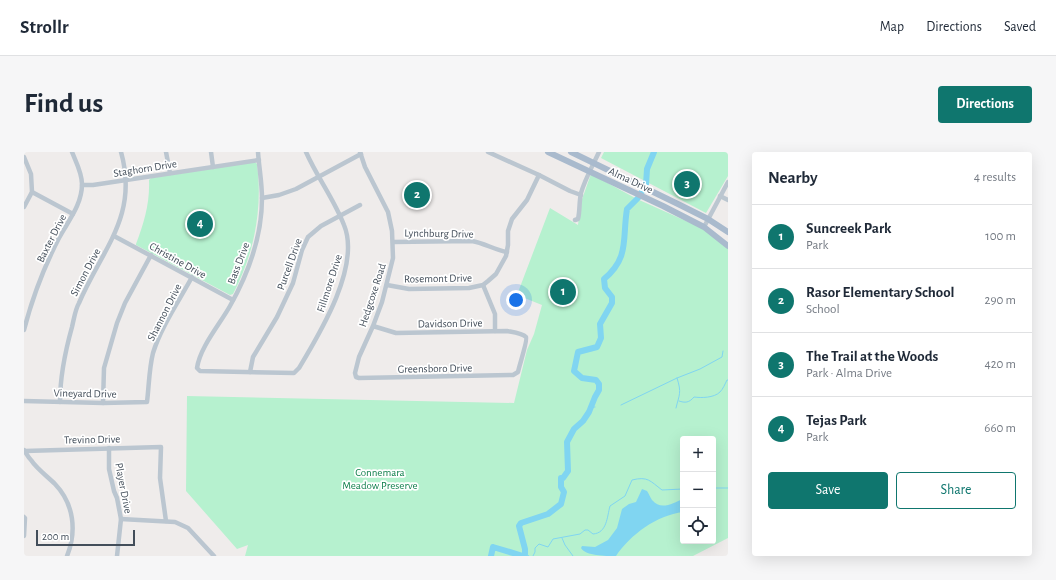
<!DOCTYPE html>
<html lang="en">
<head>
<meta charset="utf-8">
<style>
	:root { --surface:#fff; --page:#f6f6f7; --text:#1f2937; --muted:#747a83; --line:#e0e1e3; --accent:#0f766e }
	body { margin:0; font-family:"Alegreya Sans",sans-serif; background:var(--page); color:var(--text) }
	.controls { position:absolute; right:12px; bottom:12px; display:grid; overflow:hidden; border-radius:4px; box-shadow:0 4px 16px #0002 }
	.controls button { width:36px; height:36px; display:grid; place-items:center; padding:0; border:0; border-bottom:1px solid var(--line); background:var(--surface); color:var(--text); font:20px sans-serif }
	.scale { position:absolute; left:12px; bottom:10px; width:99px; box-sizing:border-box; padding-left:4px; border:2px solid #434e5a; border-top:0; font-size:11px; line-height:14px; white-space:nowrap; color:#434e5a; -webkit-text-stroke:3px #fff; paint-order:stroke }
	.you { position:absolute; left:492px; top:148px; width:14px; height:14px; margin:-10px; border:3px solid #fff; border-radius:50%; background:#1a73e8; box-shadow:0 0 0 6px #1a73e833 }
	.badge { display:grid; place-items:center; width:26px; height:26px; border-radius:50%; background:var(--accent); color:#fff; font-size:13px; font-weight:700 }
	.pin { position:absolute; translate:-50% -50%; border:2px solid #fff; box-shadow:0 1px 4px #0006 }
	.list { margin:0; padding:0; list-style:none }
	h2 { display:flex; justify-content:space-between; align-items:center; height:52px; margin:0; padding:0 16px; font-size:17px }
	h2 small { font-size:13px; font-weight:400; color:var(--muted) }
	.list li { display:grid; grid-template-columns:26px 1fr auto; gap:12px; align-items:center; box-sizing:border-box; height:64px; padding:0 16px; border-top:1px solid var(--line) }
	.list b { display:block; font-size:15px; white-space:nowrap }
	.list p { margin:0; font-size:13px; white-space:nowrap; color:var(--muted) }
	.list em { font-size:13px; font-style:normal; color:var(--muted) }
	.actions { display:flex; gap:8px; padding:12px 16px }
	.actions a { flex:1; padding:9px 0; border:1px solid var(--accent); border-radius:4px; text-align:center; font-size:14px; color:var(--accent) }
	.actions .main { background:var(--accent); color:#fff }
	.icon { flex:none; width:22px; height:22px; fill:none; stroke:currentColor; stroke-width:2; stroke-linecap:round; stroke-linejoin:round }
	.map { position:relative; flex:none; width:704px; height:404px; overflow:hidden; border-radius:4px }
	header { display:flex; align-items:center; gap:24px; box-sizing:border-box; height:56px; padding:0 20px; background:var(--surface); border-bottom:1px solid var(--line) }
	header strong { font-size:19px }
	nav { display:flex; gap:22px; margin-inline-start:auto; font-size:14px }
	.intro { display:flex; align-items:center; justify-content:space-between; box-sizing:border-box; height:96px; padding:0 24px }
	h1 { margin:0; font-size:28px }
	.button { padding:10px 18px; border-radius:4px; background:var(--accent); color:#fff; font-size:14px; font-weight:700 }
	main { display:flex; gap:24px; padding:0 24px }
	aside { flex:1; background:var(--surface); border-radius:4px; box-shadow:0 4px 16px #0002 }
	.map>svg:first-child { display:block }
</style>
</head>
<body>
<header>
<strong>Strollr</strong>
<nav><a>Map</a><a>Directions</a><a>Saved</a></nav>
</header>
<div class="intro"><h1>Find us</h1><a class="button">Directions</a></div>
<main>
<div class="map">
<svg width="704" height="404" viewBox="0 0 704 404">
	<rect width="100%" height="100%" fill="#efeceb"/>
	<g fill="#b6f1cf" fill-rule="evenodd">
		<polygon points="580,0 704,0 704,24 682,61 577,6"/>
		<path d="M231 10 233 12C239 57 230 102 209 142L206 143 112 93V92C120 71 126 51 125 28L127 26Z"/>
		<path d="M567 22 613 47 680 77 704 96V386L669 404H221L224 393 213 397 162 339 163 244 490 251 503 198 510 182 518 153 493 143 526 56 554 73 557 50ZM659 287H689V389H659Z"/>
	</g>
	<path fill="#80d5f1" d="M618 337 623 339C625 342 626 345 628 348 637 359 649 351 659 347V360C633 363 606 383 592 404 581 404 562 404 557 396L558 394 571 395 584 388 593 376 598 357 605 352 612 350Z"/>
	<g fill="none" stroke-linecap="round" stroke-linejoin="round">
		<g stroke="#80d5f1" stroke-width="1">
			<path d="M655 249C661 251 665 251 670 245 677 246 690 246 696 240 699 237 701 232 703 228H704"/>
			<polyline points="597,253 653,226 676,217 698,205 699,199"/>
			<polyline points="567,255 571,255"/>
			<path d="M652 256C655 243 658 241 653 226"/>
			<polyline points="689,336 704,336"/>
			<polyline points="538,386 541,393 549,404"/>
			<polyline points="501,402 505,404"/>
			<path d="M509 404 511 400V396L515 392 524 395 529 387 556 382 561 378H564L569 382C583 381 583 365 586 354L601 344 608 328C624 324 626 329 638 338L659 337"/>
		</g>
		<path stroke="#80d5f1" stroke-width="6" d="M467 404 469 395 499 404 501 402V397L495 374 497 371 524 362 537 352 540 340 537 335V326H539L544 319 543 290 550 277 559 269 565 260 571 245 575 238V232L572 228 558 226 550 219 554 200 573 195 577 186 576 172 588 151V145L581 136 580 127C606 105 598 87 603 57L614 46 622 33 623 17 630 0"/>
		<g stroke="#bbc6d0" stroke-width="4.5">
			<polyline points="142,0 146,21"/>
			<polyline points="187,0 189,15"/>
			<path d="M234 0C235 15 238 31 238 46 238 83 224 122 206 154 196 172 176 195 173 216L176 219 270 221 275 216C296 181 337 114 320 73 310 47 293 25 282 0"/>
			<path d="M336 0 341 15 364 60 368 79 369 106 358 150 349 174 335 205 331 221 332 225 335 226 489 223 494 220C495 214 504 188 502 185 498 181 488 180 483 179L372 181 349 174"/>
			<polyline points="464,0 515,23 546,39 557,43"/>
			<polyline points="0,5 7,22 8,40 0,55"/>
			<polyline points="58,33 69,33 235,8"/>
			<polyline points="8,40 49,62"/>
			<polyline points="696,44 704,48"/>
			<polyline points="238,46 255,43 272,37 337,2"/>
			<path d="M551 68 554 67C556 59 555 50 557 41 561 27 569 13 575 0"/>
			<polyline points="680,75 704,30"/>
			<polyline points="90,84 209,148"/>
			<path d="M369 90 448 89C460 91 471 98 483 100"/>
			<polyline points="363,133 385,137 445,136 459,133 464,129 472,122 482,104 484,93 484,79 488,67 503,48 515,23"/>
			<polyline points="459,133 471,162 471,179"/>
			<path d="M0 178C8 147 20 115 35 86 44 69 58 53 58 32 58 21 52 10 48 0"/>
			<polyline points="226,220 229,205 253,165 269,131 278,98 284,85 297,74 336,53"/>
			<path d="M0 249 79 251 123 250C125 234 125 217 129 201 137 175 155 149 168 125"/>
			<path d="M36 250C36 224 41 200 48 175 50 167 51 158 55 151 78 97 115 64 97 0"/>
			<polyline points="79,251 80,216 93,171 101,151 127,103"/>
			<polyline points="85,296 85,317 90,339 93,346 97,367 93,404"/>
			<path d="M0 298C2 301 4 305 7 308 13 317 23 324 31 332 50 352 53 379 43 404"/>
			<polyline points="1,299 137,295 136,326 142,369"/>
			<polyline points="0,365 1,366 0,384"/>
			<polyline points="97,367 151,370 164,376 190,404"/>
		</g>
		<g stroke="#a9bacd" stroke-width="6">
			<polyline points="524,0 639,54 680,75 704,94"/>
			<polyline points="547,0 656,53 684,67 704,80"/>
		</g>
	</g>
	<g text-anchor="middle" stroke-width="3.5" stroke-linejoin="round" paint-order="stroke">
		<g font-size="11" fill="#434e5a" stroke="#fff">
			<text transform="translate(121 16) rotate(-9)" y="4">Staghorn Drive</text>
			<text transform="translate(607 28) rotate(25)" y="4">Alma Drive</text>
			<text transform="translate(415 81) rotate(1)" y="4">Lynchburg Drive</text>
			<text transform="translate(27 86) rotate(-63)" y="4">Baxter Drive</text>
			<text transform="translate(154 108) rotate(29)" y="4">Christine Drive</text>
			<text transform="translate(214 111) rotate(-69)" y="4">Bass Drive</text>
			<text transform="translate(265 112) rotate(-70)" y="4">Purcell Drive</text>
			<text transform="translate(61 120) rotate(-62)" y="4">Simon Drive</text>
			<text transform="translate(414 126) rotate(-1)" y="4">Rosemont Drive</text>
			<text transform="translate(305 131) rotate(-72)" y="4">Fillmore Drive</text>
			<text transform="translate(348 143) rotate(-72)" y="4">Hedgcoxe Road</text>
			<text transform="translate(140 160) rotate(-63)" y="4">Shannon Drive</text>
			<text transform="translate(426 171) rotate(-1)" y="4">Davidson Drive</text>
			<text transform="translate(411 216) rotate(-1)" y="4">Greensboro Drive</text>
			<text transform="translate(61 241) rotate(1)" y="4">Vineyard Drive</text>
			<text transform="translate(68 287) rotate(-1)" y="4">Trevino Drive</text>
			<text transform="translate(100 336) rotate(79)" y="4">Player Drive</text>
		</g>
		<g font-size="11" fill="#107f4c" stroke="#fff">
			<text x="356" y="324">Connemara<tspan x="356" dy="13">Meadow Preserve</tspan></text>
		</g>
	</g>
</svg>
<div class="controls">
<button>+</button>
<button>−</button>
<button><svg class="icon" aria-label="locate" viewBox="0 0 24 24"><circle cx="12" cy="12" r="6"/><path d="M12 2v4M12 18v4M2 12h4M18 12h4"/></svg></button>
</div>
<div class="scale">200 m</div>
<div class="you"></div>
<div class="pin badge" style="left:539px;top:140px">1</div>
<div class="pin badge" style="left:393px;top:43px">2</div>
<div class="pin badge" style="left:663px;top:32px">3</div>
<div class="pin badge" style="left:176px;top:72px">4</div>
</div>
<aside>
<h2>Nearby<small>4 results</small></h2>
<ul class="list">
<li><span class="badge">1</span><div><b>Suncreek Park</b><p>Park</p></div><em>100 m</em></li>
<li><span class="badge">2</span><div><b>Rasor Elementary School</b><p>School</p></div><em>290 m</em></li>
<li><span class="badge">3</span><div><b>The Trail at the Woods</b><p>Park · Alma Drive</p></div><em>420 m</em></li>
<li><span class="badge">4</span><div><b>Tejas Park</b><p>Park</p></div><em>660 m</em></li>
</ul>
<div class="actions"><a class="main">Save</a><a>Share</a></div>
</aside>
</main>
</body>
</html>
